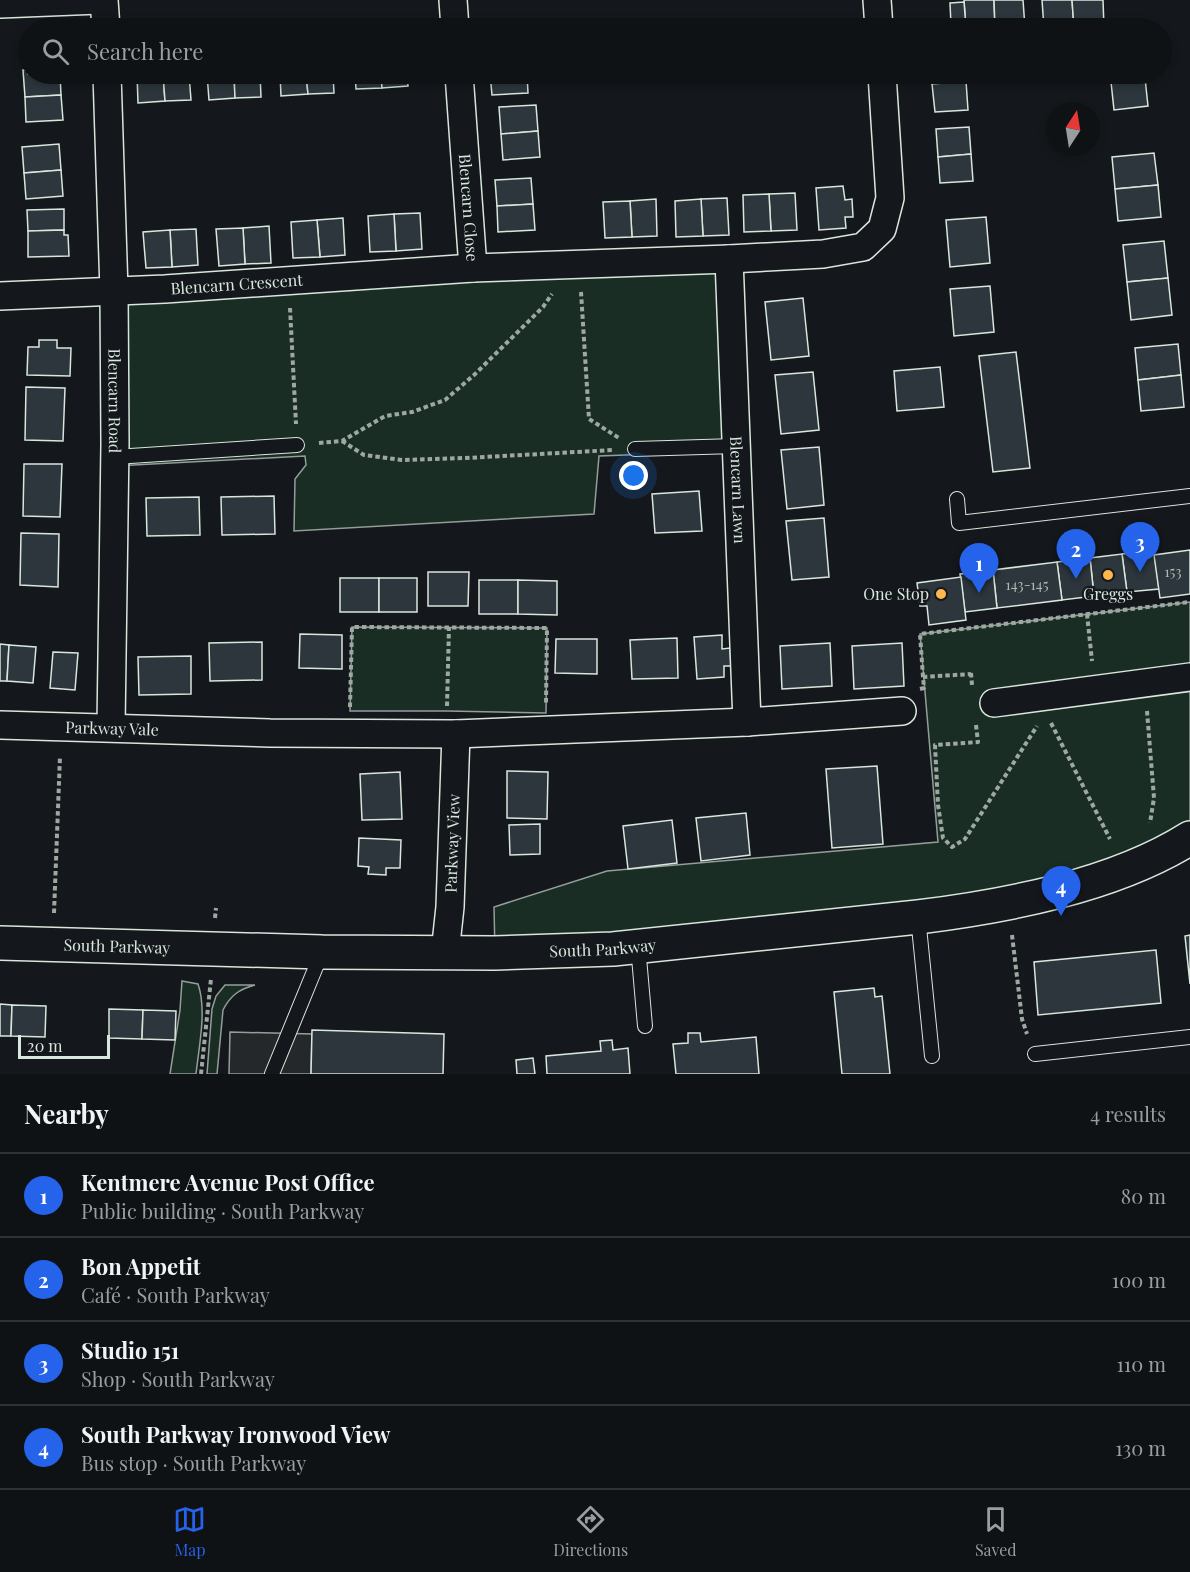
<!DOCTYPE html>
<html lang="en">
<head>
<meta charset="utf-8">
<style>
	:root { --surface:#0f1215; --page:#181b1e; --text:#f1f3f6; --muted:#9b9ea0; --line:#2f3234; --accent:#2563eb }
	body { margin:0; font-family:"Playfair Display",serif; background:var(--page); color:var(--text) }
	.compass { position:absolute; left:1046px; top:102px; width:54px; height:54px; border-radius:50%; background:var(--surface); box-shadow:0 3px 9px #0003; rotate:12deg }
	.scale { position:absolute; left:18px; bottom:15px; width:92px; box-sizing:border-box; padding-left:6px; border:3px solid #d8e6dc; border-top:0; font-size:16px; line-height:21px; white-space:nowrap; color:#d8e6dc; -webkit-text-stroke:4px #14181c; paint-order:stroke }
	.you { position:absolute; left:634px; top:476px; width:21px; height:21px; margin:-15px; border:4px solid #fff; border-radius:50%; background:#1a73e8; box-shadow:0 0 0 9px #1a73e833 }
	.badge { display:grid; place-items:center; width:39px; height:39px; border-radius:50%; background:var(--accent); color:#fff; font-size:20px; font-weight:700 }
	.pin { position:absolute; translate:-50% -50px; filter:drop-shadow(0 2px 3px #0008) }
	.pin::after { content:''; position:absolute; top:32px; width:21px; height:18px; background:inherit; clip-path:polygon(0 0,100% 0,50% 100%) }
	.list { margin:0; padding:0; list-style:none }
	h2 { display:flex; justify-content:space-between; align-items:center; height:78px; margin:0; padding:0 24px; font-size:26px }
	h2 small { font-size:20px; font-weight:400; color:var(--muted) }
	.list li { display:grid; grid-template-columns:39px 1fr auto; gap:18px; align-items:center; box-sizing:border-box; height:84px; padding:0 24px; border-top:2px solid var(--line) }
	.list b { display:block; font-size:22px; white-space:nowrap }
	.list p { margin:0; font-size:20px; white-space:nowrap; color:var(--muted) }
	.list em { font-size:20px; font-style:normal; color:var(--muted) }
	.icon { flex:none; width:33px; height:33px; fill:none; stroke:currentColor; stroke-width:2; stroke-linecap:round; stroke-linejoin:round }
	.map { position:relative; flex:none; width:1190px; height:1074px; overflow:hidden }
	.search { position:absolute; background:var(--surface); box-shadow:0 3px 9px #0003; left:18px; right:18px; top:18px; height:66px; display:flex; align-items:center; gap:15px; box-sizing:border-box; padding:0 21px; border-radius:33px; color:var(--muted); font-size:22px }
	.sheet { height:414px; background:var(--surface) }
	nav { display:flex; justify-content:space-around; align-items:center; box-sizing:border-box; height:84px; border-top:2px solid var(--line); background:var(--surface); font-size:16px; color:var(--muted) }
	nav a { display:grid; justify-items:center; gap:3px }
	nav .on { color:var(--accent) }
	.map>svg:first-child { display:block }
</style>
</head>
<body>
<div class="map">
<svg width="1190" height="1074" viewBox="0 0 1190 1074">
	<rect width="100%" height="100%" fill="#14181c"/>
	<g fill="#1a2d24" stroke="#939e99" stroke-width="1.5">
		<polygon points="729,259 736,451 599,456 594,514 294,531 295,479 306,465 305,456 115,466 114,291"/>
		<polygon points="1190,602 1190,838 1089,883 495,953 494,907 607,871 938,842 920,634"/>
		<polygon points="352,627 547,628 546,713 447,711 350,711"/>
		<path d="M182 981 198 984C207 1010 199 1046 196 1074H170L180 1010Z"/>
		<path d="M225 985H255C239 989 230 996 223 1010L217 1074H207L212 1009 216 996Z"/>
	</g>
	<polygon fill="#24282b" stroke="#939e99" stroke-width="1.5" points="230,1032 312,1034 311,1074 229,1074"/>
	<g fill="#2c363c" stroke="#d8e6dc" stroke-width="1.5">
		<polygon points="964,0 994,0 995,28 966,28"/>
		<polygon points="994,0 1023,0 1025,28 995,28"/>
		<polygon points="1042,0 1072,0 1074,28 1044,28"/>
		<polygon points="1072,0 1103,0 1104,28 1074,28"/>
		<polygon points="964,2 966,28 933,28 933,26 951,25 950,3"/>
		<polygon points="834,20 835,28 807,28 806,22"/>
		<polygon points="23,70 28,70 28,74 60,74 61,95 25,97"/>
		<polygon points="137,74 163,74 165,101 138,103"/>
		<polygon points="163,74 189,74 191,100 165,101"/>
		<polygon points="207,74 234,74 235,98 209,100"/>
		<polygon points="234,74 260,74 261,97 235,98"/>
		<polygon points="280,74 306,74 308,94 281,96"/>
		<polygon points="306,74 333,74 334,93 308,94"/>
		<polygon points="355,74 381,74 382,88 356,89"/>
		<polygon points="381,74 407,74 408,86 382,88"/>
		<polygon points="490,74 527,74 528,93 492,95"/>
		<polygon points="932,74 965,74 966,81 932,84"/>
		<polygon points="1111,74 1145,74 1145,78 1111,82"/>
		<polygon points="1145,78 1148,106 1114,110 1111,82"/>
		<polygon points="966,81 968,110 935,112 932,84"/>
		<polygon points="61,95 63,120 26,122 25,97"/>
		<polygon points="536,105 538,131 501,134 499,107"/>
		<polygon points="969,127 971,154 938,157 936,129"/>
		<polygon points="538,131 540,157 503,160 501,134"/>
		<polygon points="59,144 61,170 24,173 22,147"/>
		<polygon points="1154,153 1158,185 1115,189 1112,157"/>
		<polygon points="971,154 973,181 940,183 938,157"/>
		<polygon points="61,170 63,196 26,199 24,173"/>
		<polygon points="531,178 533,204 497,206 495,180"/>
		<polygon points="1158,185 1161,217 1118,221 1115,189"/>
		<polygon points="843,186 845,200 852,199 853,217 845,217 846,228 819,230 816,188"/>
		<polygon points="795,193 797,230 771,231 769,194"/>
		<polygon points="769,194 771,231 744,232 743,195"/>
		<polygon points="727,198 729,235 703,236 701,199"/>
		<polygon points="656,199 657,236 632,237 630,201"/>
		<polygon points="701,199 703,236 676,237 675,201"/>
		<polygon points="630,201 632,237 605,238 603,202"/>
		<polygon points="533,204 535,230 498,232 497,206"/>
		<polygon points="64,209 64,230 28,231 27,210"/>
		<polygon points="420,213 422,249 396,251 394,214"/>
		<polygon points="394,214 396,251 370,252 368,216"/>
		<polygon points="986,217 990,263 950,267 946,220"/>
		<polygon points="343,218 345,255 320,257 317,220"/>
		<polygon points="317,220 320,257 293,258 291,222"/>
		<polygon points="269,226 271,263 245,264 243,228"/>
		<polygon points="243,228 245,264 219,266 216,229"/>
		<polygon points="196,229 198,265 172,267 170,230"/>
		<polygon points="64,230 64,235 68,235 69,256 28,257 28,231"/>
		<polygon points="170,230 172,267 146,268 143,232"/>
		<polygon points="1164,241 1168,278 1127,282 1123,245"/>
		<polygon points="1168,278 1172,315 1131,320 1127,282"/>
		<polygon points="990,286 994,332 954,336 950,289"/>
		<polygon points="803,298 809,356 771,360 765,302"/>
		<polygon points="39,340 57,340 57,348 71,348 70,376 27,375 28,347 39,347"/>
		<polygon points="1178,344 1181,375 1138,380 1135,348"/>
		<polygon points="1016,352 1030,468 993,472 979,356"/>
		<polygon points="940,367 944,407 897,411 894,371"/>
		<polygon points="813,372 819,430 781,434 775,375"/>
		<polygon points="1181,375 1184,407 1141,411 1138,380"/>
		<polygon points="26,387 65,388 63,441 25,440"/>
		<polygon points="819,447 824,505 787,509 781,450"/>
		<polygon points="24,464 62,464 60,517 23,516"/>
		<polygon points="699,491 702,531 655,533 652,494"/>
		<polygon points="274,496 275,534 222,535 221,497"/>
		<polygon points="199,497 200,535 147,536 146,498"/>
		<polygon points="824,518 829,577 792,580 786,521"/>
		<polygon points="21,533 59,534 58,587 20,585"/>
		<polygon points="1154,550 1159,589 1127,592 1122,554"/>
		<polygon points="1190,550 1190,594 1160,598 1154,555"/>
		<polygon points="1122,554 1127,592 1094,596 1090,558"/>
		<polygon points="1090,558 1094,596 1062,600 1057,562"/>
		<polygon points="1057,562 1062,600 997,608 993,570"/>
		<polygon points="993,570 997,608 965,612 960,574"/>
		<polygon points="428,572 469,572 468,606 428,606"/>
		<polygon points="961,577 966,620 929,625 927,606 920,606 917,583"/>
		<rect x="340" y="578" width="39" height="34"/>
		<rect x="379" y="578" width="38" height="34"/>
		<rect x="479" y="580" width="39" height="34"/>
		<polygon points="518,580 557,581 557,615 518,614"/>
		<polygon points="300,634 342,635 342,669 299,668"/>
		<polygon points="722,635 722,649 730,648 731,666 724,666 724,677 697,679 694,637"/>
		<polygon points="677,638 678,678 632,679 630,640"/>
		<polygon points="556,639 597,639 597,674 555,673"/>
		<polygon points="262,642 262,680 210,681 209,643"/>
		<polygon points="830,643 832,686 782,689 780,646"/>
		<polygon points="902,643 904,686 854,689 852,646"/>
		<polygon points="0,644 9,645 7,681 0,681"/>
		<polygon points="9,645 36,647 33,683 7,681"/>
		<polygon points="53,652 78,653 75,690 50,688"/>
		<polygon points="191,656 191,694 139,695 138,657"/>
		<polygon points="877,766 883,844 832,848 826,769"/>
		<polygon points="507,771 548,772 547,819 507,818"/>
		<polygon points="400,772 402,819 362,820 360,774"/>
		<polygon points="746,813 750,855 701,861 696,818"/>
		<polygon points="672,820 677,863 628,869 623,826"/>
		<polygon points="540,824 540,854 510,855 509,825"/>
		<polygon points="359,838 401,840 400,868 386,868 386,875 368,874 369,867 358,866"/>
		<polygon points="1190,935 1190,984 1185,936"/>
		<polygon points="1156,950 1161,1003 1038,1015 1034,962"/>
		<polygon points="874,988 875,997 882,996 890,1074 842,1074 834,992"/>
		<polygon points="0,1004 12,1005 11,1036 0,1036"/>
		<polygon points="12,1005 46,1006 45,1037 11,1036"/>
		<polygon points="109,1009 143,1010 142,1039 109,1038"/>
		<polygon points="143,1010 176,1011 175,1040 142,1039"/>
		<polygon points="312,1030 444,1034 443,1074 311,1074"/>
		<polygon points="688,1033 700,1033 701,1042 756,1037 759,1074 676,1074 673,1044 688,1043"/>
		<polygon points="612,1040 613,1050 628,1048 630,1074 547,1074 546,1056 601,1051 600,1041"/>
		<polygon points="533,1058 535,1074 517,1074 516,1060"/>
	</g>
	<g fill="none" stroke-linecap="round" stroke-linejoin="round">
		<defs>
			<g id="lane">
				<polyline points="635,449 736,446"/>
				<polyline points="115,457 297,445"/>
				<polyline points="957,499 959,523 1190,496"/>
				<polyline points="918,917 932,1056"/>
				<polyline points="638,946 645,1026"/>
				<polyline points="1035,1054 1190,1037"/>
				<polyline points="272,1074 322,952"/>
			</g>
			<g id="street">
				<polyline points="104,0 106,28"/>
				<polyline points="453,0 455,28"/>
				<polyline points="877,0 879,28"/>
				<polyline points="0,4 99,0"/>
				<path id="s1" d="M107 74 114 291 115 444 111 727"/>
				<path id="s2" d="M459 74 473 268"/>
				<path id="s3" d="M729 259 747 722"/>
				<path id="s4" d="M0 296 165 289 473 268 729 259 823 254 863 247 882 229 890 198 882 74"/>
				<polyline points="994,703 1190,677"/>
				<path id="s5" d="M0 725 270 733 456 734 747 722 902 711"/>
				<path id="s6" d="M445 953 450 907 456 734"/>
			</g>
			<g id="secondary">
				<path id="s7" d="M0 943 322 952 495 953 613 949 918 917C1006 906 1114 886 1190 838"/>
			</g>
		</defs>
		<use href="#lane" stroke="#d8e6dc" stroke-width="16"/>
		<use href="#street" stroke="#d8e6dc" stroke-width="30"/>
		<use href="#secondary" stroke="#d8e6dc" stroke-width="36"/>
		<g stroke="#9da8a2" stroke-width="4" stroke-dasharray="4.5 3" stroke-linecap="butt">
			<polyline points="581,292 589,419 619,438"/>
			<polyline points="290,308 296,424"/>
			<polyline points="342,441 364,455 402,460 466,458 613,450"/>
			<polyline points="319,443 342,441 385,416 412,412 445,400 474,375 532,318 543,307 552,294"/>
			<polyline points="1087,614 1092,661"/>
			<polyline points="971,673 972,685"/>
			<polyline points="923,677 920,634 1190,602"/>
			<polyline points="920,689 924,688 923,677 971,674"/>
			<polyline points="447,706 449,627"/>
			<polyline points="350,707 352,627 547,628 546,704"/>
			<polyline points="1147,711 1154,798 1150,823"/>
			<polyline points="1051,723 1110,839"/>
			<polyline points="976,725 978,742 935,745 938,805 943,838 952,847 965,839 1037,726"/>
			<polyline points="54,913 60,756"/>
			<polyline points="215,918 216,908"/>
			<polyline points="1012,935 1022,1019 1027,1034"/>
			<polyline points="201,1074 211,979"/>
		</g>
		<use href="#lane" stroke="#14181c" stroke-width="14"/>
		<use href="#street" stroke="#14181c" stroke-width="27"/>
		<use href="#secondary" stroke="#14181c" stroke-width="33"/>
	</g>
	<g fill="#ffb74d" stroke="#14181c" stroke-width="2">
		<circle cx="1108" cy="575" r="6"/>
		<circle cx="941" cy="594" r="6"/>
	</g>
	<g text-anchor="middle" stroke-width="4.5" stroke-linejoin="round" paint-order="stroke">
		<g font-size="14" fill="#adbab4">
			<text x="1173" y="577">153</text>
			<text x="1027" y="590">143-145</text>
		</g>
		<g font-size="16" fill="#d8e6dc" stroke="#14181c">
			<text dy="6" stroke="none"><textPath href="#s2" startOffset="134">Blencarn Close</textPath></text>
			<text dy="6" stroke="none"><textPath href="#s4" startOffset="237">Blencarn Crescent</textPath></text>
			<text dy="6" stroke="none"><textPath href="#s1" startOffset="327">Blencarn Road</textPath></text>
			<text dy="6" stroke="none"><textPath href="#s3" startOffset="231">Blencarn Lawn</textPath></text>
			<text dy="6" stroke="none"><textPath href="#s5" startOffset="112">Parkway Vale</textPath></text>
			<text dy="6" stroke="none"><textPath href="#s6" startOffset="110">Parkway View</textPath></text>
			<text dy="6" stroke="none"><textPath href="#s7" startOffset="117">South Parkway</textPath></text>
			<text dy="6" stroke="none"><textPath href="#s7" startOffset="603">South Parkway</textPath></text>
		</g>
		<g font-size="16" fill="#d8e6dc" stroke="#14181c" text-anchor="end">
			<text x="929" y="600">One Stop</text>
			<text x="1108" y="600" text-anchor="middle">Greggs</text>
		</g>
	</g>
</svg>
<svg class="compass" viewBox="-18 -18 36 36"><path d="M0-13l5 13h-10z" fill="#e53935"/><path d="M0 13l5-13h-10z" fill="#9b9ea0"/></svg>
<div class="scale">20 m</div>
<div class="you"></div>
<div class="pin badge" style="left:979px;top:593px">1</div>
<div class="pin badge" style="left:1076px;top:579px">2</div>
<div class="pin badge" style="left:1140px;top:572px">3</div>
<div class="pin badge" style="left:1061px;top:916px">4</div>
<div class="search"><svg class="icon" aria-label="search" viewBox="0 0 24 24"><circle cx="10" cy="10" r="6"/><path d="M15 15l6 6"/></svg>Search here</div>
</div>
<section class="sheet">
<h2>Nearby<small>4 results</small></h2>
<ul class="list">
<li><span class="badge">1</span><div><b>Kentmere Avenue Post Office</b><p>Public building · South Parkway</p></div><em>80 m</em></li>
<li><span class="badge">2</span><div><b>Bon Appetit</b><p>Café · South Parkway</p></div><em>100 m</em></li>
<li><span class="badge">3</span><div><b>Studio 151</b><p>Shop · South Parkway</p></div><em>110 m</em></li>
<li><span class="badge">4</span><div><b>South Parkway Ironwood View</b><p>Bus stop · South Parkway</p></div><em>130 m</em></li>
</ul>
</section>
<nav>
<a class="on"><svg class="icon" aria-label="map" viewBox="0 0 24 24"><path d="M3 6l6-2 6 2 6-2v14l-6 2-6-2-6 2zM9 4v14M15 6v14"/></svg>Map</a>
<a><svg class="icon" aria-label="directions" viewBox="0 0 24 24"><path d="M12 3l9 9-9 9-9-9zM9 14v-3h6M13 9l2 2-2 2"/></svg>Directions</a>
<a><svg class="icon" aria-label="saved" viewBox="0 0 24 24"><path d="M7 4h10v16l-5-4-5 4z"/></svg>Saved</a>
</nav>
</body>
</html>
